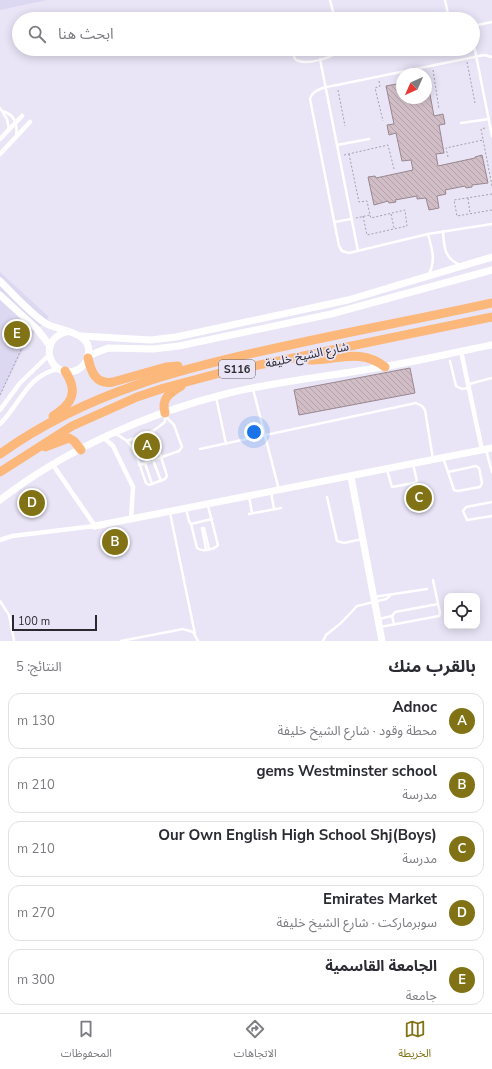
<!DOCTYPE html>
<html lang="ar">
<head>
<meta charset="utf-8">
<style>
	:root { --surface:#fff; --page:#f7f7f7; --text:#2b2b33; --muted:#7c7c81; --line:#e1e1e2; --accent:#817315 }
	body { margin:0; font-family:"Nunito Sans","Noto Sans Arabic",sans-serif; background:var(--page); color:var(--text); direction:rtl }
	.controls { position:absolute; right:12px; bottom:12px; display:grid; overflow:hidden; border-radius:8px; box-shadow:0 2px 10px #0003 }
	.controls button { width:36px; height:36px; display:grid; place-items:center; padding:0; border:0; border-bottom:1px solid var(--line); background:var(--surface); color:var(--text); font:20px sans-serif }
	.compass { position:absolute; left:396px; top:68px; width:36px; height:36px; border-radius:50%; background:var(--surface); box-shadow:0 2px 10px #0003; rotate:225deg }
	.scale { position:absolute; left:12px; bottom:10px; width:85px; box-sizing:border-box; padding-left:4px; border:2px solid #2b2930; border-top:0; font-size:11px; line-height:14px; white-space:nowrap; color:#2b2930; -webkit-text-stroke:3px #e9e5f7; paint-order:stroke }
	.you { position:absolute; left:254px; top:432px; width:14px; height:14px; margin:-10px; border:3px solid #fff; border-radius:50%; background:#1a73e8; box-shadow:0 0 0 6px #1a73e833 }
	.badge { display:grid; place-items:center; width:26px; height:26px; border-radius:50%; background:var(--accent); color:#fff; font-size:13px; font-weight:700 }
	.pin { position:absolute; translate:-50% -50%; border:2px solid #fff; box-shadow:0 1px 4px #0006 }
	.list { margin:0; padding:0; list-style:none }
	h2 { display:flex; justify-content:space-between; align-items:center; height:52px; margin:0; padding:0 16px; font-size:17px }
	h2 small { font-size:13px; font-weight:400; color:var(--muted) }
	.list li { display:grid; grid-template-columns:26px 1fr auto; gap:12px; align-items:center; box-sizing:border-box; height:56px; margin:0 8px 8px; padding:0 8px; border:1px solid var(--line); border-radius:12px }
	.list b { display:block; font-size:15px; white-space:nowrap }
	.list p { margin:0; font-size:13px; white-space:nowrap; color:var(--muted) }
	.list em { font-size:13px; font-style:normal; color:var(--muted) }
	.icon { flex:none; width:22px; height:22px; fill:none; stroke:currentColor; stroke-width:2; stroke-linecap:round; stroke-linejoin:round }
	.map { position:relative; flex:none; width:492px; height:641px; overflow:hidden; direction:ltr }
	.search { position:absolute; background:var(--surface); box-shadow:0 2px 10px #0003; left:12px; right:12px; top:12px; height:44px; display:flex; align-items:center; gap:10px; box-sizing:border-box; padding:0 14px; border-radius:22px; color:var(--muted); font-size:15px }
	.sheet { height:372px; background:var(--surface) }
	nav { display:flex; justify-content:space-around; align-items:center; box-sizing:border-box; height:56px; border-top:1px solid var(--line); background:var(--surface); font-size:11px; color:var(--muted) }
	nav a { display:grid; justify-items:center; gap:2px }
	nav .on { color:var(--accent) }
	.map>svg:first-child { display:block }
</style>
</head>
<body>
<div class="map">
<svg width="492" height="641" viewBox="0 0 492 641">
	<defs>
		<pattern id="building-back-hatch" width="6" height="6" patternUnits="userSpaceOnUse"><rect width="6" height="6" fill="#d0bdc6"/><path d="M-1 5l2 2M0 0l6 6M5-1l2 2" fill="none" stroke="#b3a2aa"/></pattern>
	</defs>
	<rect width="100%" height="100%" fill="#e9e5f7"/>
	<g fill="#ddd8f1">
		<polygon points="0,0 47,0 0,10"/>
		<polygon points="0,272 49,317 29,338 0,396"/>
	</g>
	<g fill="url(#building-back-hatch)" stroke="#99878f">
		<polygon points="402,83 402,98 426,98 426,85 428,84 434,116 443,114 445,124 439,125 444,153 436,154 438,166 475,158 475,157 482,155 488,183 472,185 472,187 466,188 465,186 445,190 446,194 437,196 439,208 429,210 426,198 417,199 417,196 395,200 396,202 389,203 388,201 374,205 368,177 375,176 376,178 413,170 411,160 402,161 396,133 389,135 387,125 394,124 386,86"/>
		<polygon points="410,368 415,393 299,415 294,390"/>
	</g>
	<g fill="none" stroke-linecap="round" stroke-linejoin="round">
		<g stroke="#a29fad" stroke-width="1" stroke-dasharray="2 2" stroke-linecap="butt">
			<polyline points="467,62 475,103"/>
			<polyline points="433,70 439,109"/>
			<polyline points="379,81 380,86 375,88 383,121"/>
			<polyline points="338,90 345,126"/>
			<polyline points="485,128 481,129 492,186"/>
			<polyline points="349,154 359,202 367,201 370,215 356,218"/>
			<polyline points="344,155 388,145 394,169"/>
			<polyline points="448,157 446,148 483,140"/>
			<polyline points="492,194 454,200 457,216 492,210"/>
			<polyline points="468,198 470,213"/>
			<polyline points="391,214 394,228"/>
			<polyline points="363,216 367,235 407,226 405,210 371,218 370,215"/>
			<polyline points="0,395 27,337"/>
		</g>
		<g stroke="#fff" stroke-width="2.5">
			<polyline points="330,0 335,19"/>
			<polyline points="445,0 449,19"/>
			<polyline points="473,26 492,22"/>
			<polyline points="473,40 492,136"/>
			<path d="M291 49 295 59C304 66 333 59 339 49"/>
			<path d="M492 57 484 55 337 85C327 87 313 88 310 99L339 246 342 251 349 253 428 234 492 224"/>
			<polyline points="320,59 358,251"/>
			<polyline points="0,108 7,119 9,129"/>
			<path d="M3 111C15 115 18 124 16 136"/>
			<polyline points="461,123 489,119"/>
			<polyline points="337,145 369,139"/>
			<polyline points="335,222 351,219"/>
			<path d="M443 231C444 247 444 258 460 265"/>
			<path d="M428 234C432 249 436 260 429 274"/>
			<polyline points="450,361 456,386 462,389 469,388"/>
			<polyline points="469,384 492,378"/>
			<polyline points="253,389 279,490"/>
			<polyline points="216,397 226,444"/>
			<path d="M115 434C136 441 139 465 146 483L149 485 165 479 167 476 153 431"/>
			<polyline points="127,441 153,431 165,422 165,416"/>
			<polyline points="132,447 155,438"/>
			<polyline points="200,449 416,403 422,406 425,410 433,459"/>
			<polyline points="486,450 492,472"/>
			<polyline points="135,454 157,446"/>
			<polyline points="443,458 448,472"/>
			<polyline points="153,460 161,481"/>
			<polyline points="145,463 152,484"/>
			<polyline points="139,465 179,451 182,447 174,425 165,416"/>
			<polygon points="476,466 479,468 482,483 480,487 458,491 454,490 448,472"/>
			<polyline points="387,470 392,487 414,483 417,481 413,464"/>
			<polyline points="271,492 274,509"/>
			<polyline points="249,496 252,513"/>
			<polyline points="327,497 337,541 344,543 362,539"/>
			<polyline points="492,502 466,507 463,511 467,520 492,516"/>
			<path d="M186 509 189 521 191 524 197 548C202 552 214 550 218 545L208 506"/>
			<polyline points="170,513 195,634"/>
			<polyline points="249,514 281,508"/>
			<polyline points="191,524 212,519"/>
			<polyline points="202,528 206,549"/>
			<polyline points="204,528 209,549"/>
			<polyline points="374,597 427,589"/>
			<polyline points="0,601 9,615 14,640"/>
			<polyline points="379,619 392,616"/>
			<polyline points="394,624 392,616 395,612 438,604"/>
			<polyline points="380,627 439,616 440,613 433,580"/>
			<polyline points="121,641 183,629 193,632 198,641"/>
			<polyline points="323,641 326,635 341,623 357,606 386,599 390,596"/>
		</g>
		<g stroke="#fff" stroke-width="4.5">
			<polyline points="0,139 22,116"/>
			<polyline points="0,154 30,122"/>
			<polyline points="461,351 482,450"/>
			<polyline points="0,410 20,383 49,355"/>
			<path d="M0 424C20 404 28 374 59 369"/>
			<polyline points="104,438 113,446 133,487 131,519"/>
			<polyline points="0,540 12,536 95,526 53,465"/>
		</g>
		<g stroke="#fff" stroke-width="7">
			<path d="M0 281C14 295 29 312 45 323 60 332 94 331 88 356 87 362 82 368 77 370 52 381 35 341 66 332"/>
			<polyline points="0,295 37,329 50,346"/>
			<polyline points="81,336 151,340 176,337 348,300 492,257"/>
			<polyline points="88,356 108,348 153,349 179,346 331,314 492,270"/>
			<polyline points="351,477 382,641"/>
			<path d="M0 500C66 449 148 413 229 393 279 381 331 376 382 367 419 361 455 352 492 345"/>
			<polyline points="95,526 492,448"/>
		</g>
		<g stroke="#fcb87a" stroke-width="9">
			<path d="M88 358C91 372 96 385 113 382L166 367 178 366"/>
			<path d="M310 360C338 360 361 348 385 367"/>
			<path d="M165 413C161 398 169 394 181 386"/>
			<path d="M53 416C72 404 79 392 65 371"/>
			<polyline points="45,447 69,438 74,441 81,450"/>
			<path d="M0 454C88 391 186 367 290 345 357 330 425 318 492 303"/>
			<polyline points="0,472 72,426 137,397 164,388 220,373 492,317"/>
		</g>
	</g>
	<g text-anchor="middle" stroke-width="3.5" stroke-linejoin="round" paint-order="stroke">
		<rect fill="#e9e5f7" stroke="#64616c" stroke-width="1" x="219" y="360" width="36" height="18" rx="3"/>
		<g font-size="11" font-weight="bold" fill="#2b2930">
			<text x="237" y="373">S116</text>
		</g>
		<g font-size="12" fill="#2b2930" stroke="#e9e5f7">
			<text transform="translate(307 355) rotate(-12)" y="4">شارع الشيخ خليفة</text>
		</g>
	</g>
</svg>
<div class="controls">
<button><svg class="icon" aria-label="locate" viewBox="0 0 24 24"><circle cx="12" cy="12" r="6"/><path d="M12 2v4M12 18v4M2 12h4M18 12h4"/></svg></button>
</div>
<svg class="compass" viewBox="-18 -18 36 36"><path d="M0-13l5 13h-10z" fill="#e53935"/><path d="M0 13l5-13h-10z" fill="#7c7c81"/></svg>
<div class="scale">100 m</div>
<div class="you"></div>
<div class="pin badge" style="left:147px;top:446px">A</div>
<div class="pin badge" style="left:115px;top:542px">B</div>
<div class="pin badge" style="left:419px;top:498px">C</div>
<div class="pin badge" style="left:32px;top:503px">D</div>
<div class="pin badge" style="left:17px;top:334px">E</div>
<div class="search"><svg class="icon" aria-label="search" viewBox="0 0 24 24"><circle cx="10" cy="10" r="6"/><path d="M15 15l6 6"/></svg>ابحث هنا</div>
</div>
<section class="sheet">
<h2>بالقرب منك<small>النتائج: 5</small></h2>
<ul class="list">
<li><span class="badge">A</span><div><b>Adnoc</b><p>محطة وقود · شارع الشيخ خليفة</p></div><em>130 m</em></li>
<li><span class="badge">B</span><div><b>gems Westminster school</b><p>مدرسة</p></div><em>210 m</em></li>
<li><span class="badge">C</span><div><b>Our Own English High School Shj(Boys)</b><p>مدرسة</p></div><em>210 m</em></li>
<li><span class="badge">D</span><div><b>Emirates Market</b><p>سوبرماركت · شارع الشيخ خليفة</p></div><em>270 m</em></li>
<li><span class="badge">E</span><div><b>الجامعة القاسمية</b><p>جامعة</p></div><em>300 m</em></li>
</ul>
</section>
<nav>
<a class="on"><svg class="icon" aria-label="map" viewBox="0 0 24 24"><path d="M3 6l6-2 6 2 6-2v14l-6 2-6-2-6 2zM9 4v14M15 6v14"/></svg>الخريطة</a>
<a><svg class="icon" aria-label="directions" viewBox="0 0 24 24"><path d="M12 3l9 9-9 9-9-9zM9 14v-3h6M13 9l2 2-2 2"/></svg>الاتجاهات</a>
<a><svg class="icon" aria-label="saved" viewBox="0 0 24 24"><path d="M7 4h10v16l-5-4-5 4z"/></svg>المحفوظات</a>
</nav>
</body>
</html>
